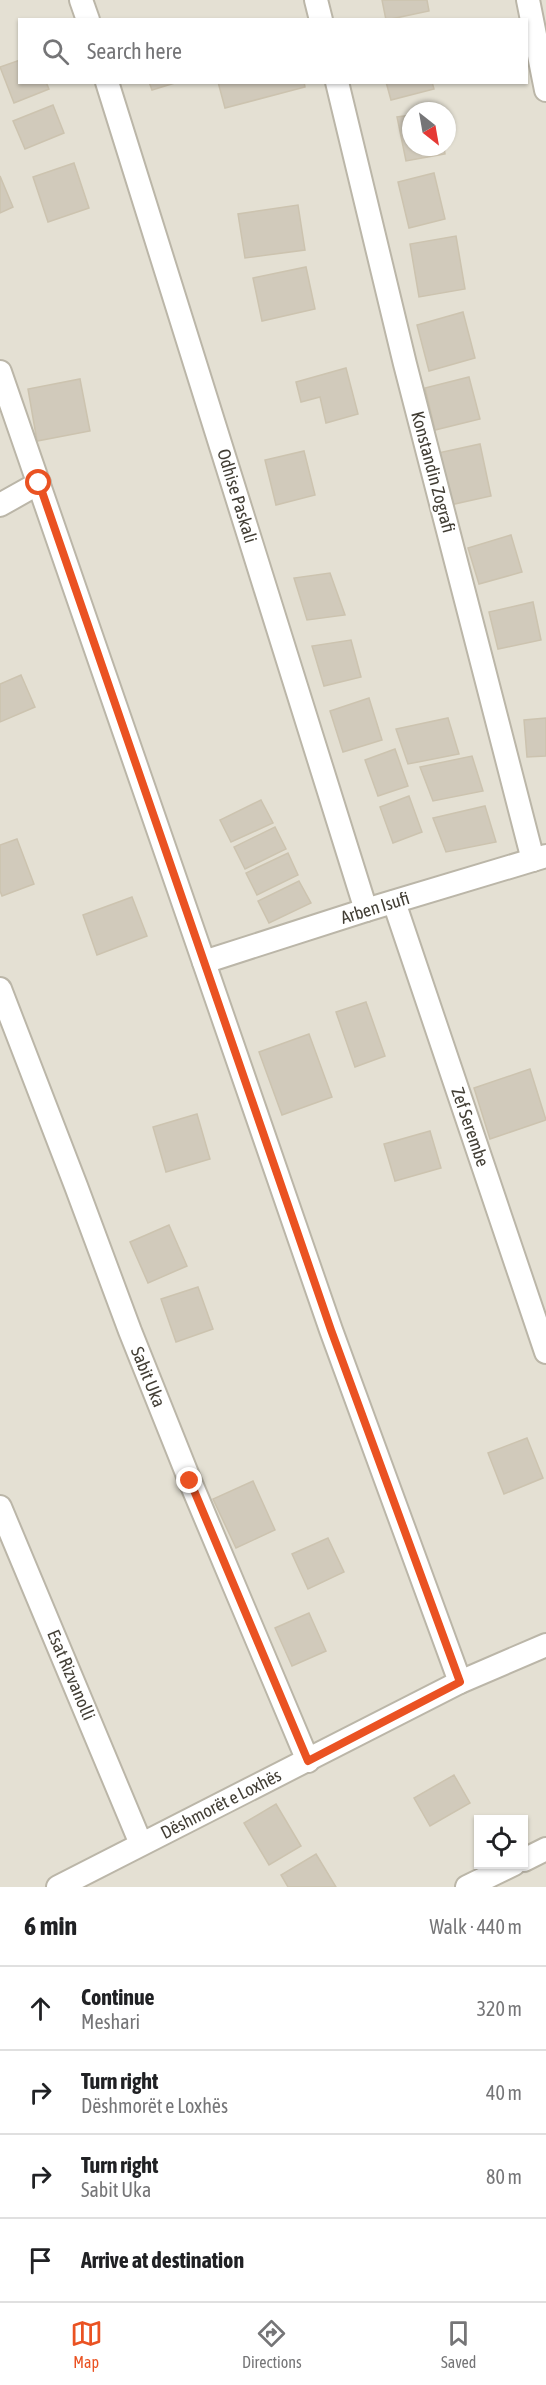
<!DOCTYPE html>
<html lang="en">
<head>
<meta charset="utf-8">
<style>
	:root { --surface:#fff; --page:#f6f6f6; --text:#202124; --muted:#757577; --line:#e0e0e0; --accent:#ea5222 }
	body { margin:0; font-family:"Asap Condensed",sans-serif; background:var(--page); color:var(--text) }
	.controls { position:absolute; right:18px; bottom:18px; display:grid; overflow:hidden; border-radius:0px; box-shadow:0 2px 4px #0004 }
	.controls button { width:54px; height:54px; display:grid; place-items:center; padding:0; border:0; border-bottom:2px solid var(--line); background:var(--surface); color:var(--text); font:30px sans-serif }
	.compass { position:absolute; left:402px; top:102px; width:54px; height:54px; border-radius:50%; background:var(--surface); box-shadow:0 2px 4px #0004; rotate:149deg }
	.stop { position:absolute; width:18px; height:18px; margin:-14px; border:4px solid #ea5222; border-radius:50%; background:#fff }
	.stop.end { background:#ea5222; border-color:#fff; box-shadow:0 2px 6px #0008 }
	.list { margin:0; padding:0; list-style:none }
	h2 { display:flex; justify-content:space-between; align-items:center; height:78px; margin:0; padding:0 24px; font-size:26px }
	h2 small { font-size:20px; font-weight:400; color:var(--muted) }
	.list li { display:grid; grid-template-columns:39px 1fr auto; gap:18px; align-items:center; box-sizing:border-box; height:84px; padding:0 24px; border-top:2px solid var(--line) }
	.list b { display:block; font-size:22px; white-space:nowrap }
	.list p { margin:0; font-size:20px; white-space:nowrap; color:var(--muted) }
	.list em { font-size:20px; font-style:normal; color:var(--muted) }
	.icon { flex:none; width:33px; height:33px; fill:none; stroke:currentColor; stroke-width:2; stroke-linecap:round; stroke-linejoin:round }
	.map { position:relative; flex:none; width:546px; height:1887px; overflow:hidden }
	.search { position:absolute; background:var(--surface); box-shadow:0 2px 4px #0004; left:18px; right:18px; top:18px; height:66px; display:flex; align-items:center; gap:15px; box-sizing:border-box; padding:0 21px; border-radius:0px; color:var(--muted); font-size:22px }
	.sheet { height:414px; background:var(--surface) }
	nav { display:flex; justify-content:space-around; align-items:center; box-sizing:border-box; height:84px; border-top:2px solid var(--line); background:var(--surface); font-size:16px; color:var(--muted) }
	nav a { display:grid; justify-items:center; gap:3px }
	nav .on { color:var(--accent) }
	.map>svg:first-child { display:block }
</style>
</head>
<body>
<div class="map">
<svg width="546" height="1887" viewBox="0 0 546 1887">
	<rect width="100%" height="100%" fill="#f1eee4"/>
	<path fill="#e4e0d3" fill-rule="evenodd" d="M0 0H546V1887H0ZM20 20H526V82H20ZM411 111H447V147H411ZM478 1820H524V1864H478Z"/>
	<g fill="#d1cabb" stroke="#ccc3af" stroke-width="1.5">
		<polygon points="382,0 427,0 429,11 386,20"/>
		<polygon points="20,60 20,82 46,82 49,89 14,103 0,67"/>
		<polygon points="149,82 178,82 152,90"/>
		<polygon points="218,82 304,82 305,87 225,108"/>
		<polygon points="386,82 432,82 434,89 391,100"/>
		<polygon points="53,105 64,133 25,149 13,121"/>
		<polygon points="411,115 411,147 444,147 445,154 406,161 397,117"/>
		<polygon points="74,163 89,208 48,222 33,177"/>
		<polygon points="434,173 445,219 409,228 398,182"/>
		<polygon points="0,176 13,207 0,213"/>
		<polygon points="298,205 305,250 245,258 238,214"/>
		<polygon points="456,236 465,289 419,297 410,244"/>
		<polygon points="306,267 315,309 262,321 253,278"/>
		<polygon points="463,312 475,358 429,371 417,325"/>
		<polygon points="346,368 358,414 326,423 320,397 301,402 296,382"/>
		<polygon points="469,377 480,419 435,430 425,388"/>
		<polygon points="80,379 90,431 37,441 28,389"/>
		<polygon points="480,444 491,496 450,505 438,453"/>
		<polygon points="304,451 315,495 276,505 265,460"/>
		<polygon points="511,535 522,572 479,584 468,548"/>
		<polygon points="330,573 345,615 307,620 294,578"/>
		<polygon points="533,602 541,640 498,649 489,612"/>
		<polygon points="351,640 361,677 324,686 312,646"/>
		<polygon points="21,675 35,707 0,722 0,684"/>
		<polygon points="369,698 382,740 343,752 330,711"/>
		<polygon points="448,718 459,754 408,764 396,729"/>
		<polygon points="546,718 546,756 527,757 524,720"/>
		<polygon points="395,749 408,786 378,796 365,760"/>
		<polygon points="472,756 483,791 433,801 420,767"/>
		<polygon points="409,796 422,832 393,843 380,807"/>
		<polygon points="261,800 273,823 231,842 220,820"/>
		<polygon points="485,806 496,842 446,852 433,818"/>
		<polygon points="275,827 286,849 245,869 234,847"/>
		<polygon points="17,839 34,884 2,896 0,891 0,845"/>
		<polygon points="288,853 298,875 257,895 246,873"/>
		<polygon points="299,881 311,903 269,923 258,901"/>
		<polygon points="132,897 147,936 97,955 83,915"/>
		<polygon points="366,1002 385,1056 355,1067 336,1012"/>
		<polygon points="309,1034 332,1097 282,1115 259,1052"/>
		<polygon points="530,1069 546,1120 490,1139 474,1088"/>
		<polygon points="197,1114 210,1159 166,1172 153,1127"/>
		<polygon points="430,1131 441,1168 395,1181 384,1144"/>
		<polygon points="169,1225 187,1266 148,1283 130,1242"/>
		<polygon points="198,1287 213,1329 176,1342 161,1299"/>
		<polygon points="527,1438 543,1478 504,1494 488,1453"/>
		<polygon points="253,1481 275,1530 236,1548 213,1499"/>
		<polygon points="328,1538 344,1572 308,1589 292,1554"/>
		<polygon points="309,1613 326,1651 292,1666 275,1628"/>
		<polygon points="454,1775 470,1803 430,1826 414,1798"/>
		<polygon points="276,1804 301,1846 269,1865 244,1823"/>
		<polygon points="316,1854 336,1887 288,1887 281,1875"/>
	</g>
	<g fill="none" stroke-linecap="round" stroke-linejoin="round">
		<defs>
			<g id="street">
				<polyline points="81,0 88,20"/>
				<polyline points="316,0 321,20"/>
				<polyline points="528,0 546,90"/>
				<polyline points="107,82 366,910"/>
				<polyline points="337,82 405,364 533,860"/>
				<polyline points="0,372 331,1330 460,1682"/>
				<polyline points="0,505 39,483"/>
				<polyline points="394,902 546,1352"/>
				<polyline points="204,962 366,910 546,856"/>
				<polyline points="0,989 76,1186 130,1331 190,1481 308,1761"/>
				<polyline points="0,1507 141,1844"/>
				<polyline points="524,1860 546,1849"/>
				<polyline points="58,1887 460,1682 546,1645"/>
				<polyline points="467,1887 514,1864"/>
			</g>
		</defs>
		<use href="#street" stroke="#bbb6a8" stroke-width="26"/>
		<use href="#street" stroke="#fff" stroke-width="22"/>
	</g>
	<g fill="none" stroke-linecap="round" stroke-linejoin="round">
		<polyline stroke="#ea5222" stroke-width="8" points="39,483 331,1330 460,1682 308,1761 190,1481"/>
	</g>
	<g text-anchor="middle" stroke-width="4.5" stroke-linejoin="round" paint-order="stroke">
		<g font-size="18" fill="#423e35" stroke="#fff">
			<text transform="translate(433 472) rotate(75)" y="6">Konstandin Zografi</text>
			<text transform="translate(237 496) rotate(73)" y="6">Odhise Paskali</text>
			<text transform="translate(375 908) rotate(-17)" y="6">Arben Isufi</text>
			<text transform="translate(470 1127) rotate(71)" y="6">Zef Serembe</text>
			<text transform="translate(148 1377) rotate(68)" y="6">Sabit Uka</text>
			<text transform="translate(71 1675) rotate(67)" y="6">Esat Rizvanolli</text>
			<text transform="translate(221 1804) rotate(-27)" y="6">Dëshmorët e Loxhës</text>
		</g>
	</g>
</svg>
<div class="controls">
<button><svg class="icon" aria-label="locate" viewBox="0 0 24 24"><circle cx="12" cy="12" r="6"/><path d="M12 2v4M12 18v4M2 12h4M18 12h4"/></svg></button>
</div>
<svg class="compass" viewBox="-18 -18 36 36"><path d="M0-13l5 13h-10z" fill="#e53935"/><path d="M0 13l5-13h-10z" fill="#757577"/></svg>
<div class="stop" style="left:39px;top:483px"></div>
<div class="stop end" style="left:190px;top:1481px"></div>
<div class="search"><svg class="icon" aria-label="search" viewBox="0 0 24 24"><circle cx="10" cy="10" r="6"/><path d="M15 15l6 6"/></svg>Search here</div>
</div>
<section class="sheet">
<h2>6 min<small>Walk · 440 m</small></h2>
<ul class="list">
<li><svg class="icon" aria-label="ahead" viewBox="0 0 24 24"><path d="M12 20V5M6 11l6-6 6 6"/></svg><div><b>Continue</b><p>Meshari</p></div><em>320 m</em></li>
<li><svg class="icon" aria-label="right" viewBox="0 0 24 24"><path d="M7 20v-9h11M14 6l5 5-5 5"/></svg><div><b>Turn right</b><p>Dëshmorët e Loxhës</p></div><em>40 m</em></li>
<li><svg class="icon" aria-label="right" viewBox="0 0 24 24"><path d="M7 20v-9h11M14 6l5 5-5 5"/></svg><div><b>Turn right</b><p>Sabit Uka</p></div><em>80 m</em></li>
<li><svg class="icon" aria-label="arrive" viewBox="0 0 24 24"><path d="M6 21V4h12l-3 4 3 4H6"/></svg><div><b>Arrive at destination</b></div></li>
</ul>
</section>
<nav>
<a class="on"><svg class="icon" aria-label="map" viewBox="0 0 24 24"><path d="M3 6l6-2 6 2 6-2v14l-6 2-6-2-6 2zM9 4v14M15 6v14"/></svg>Map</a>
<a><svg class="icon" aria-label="directions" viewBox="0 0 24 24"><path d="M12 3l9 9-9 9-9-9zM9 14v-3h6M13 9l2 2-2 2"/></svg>Directions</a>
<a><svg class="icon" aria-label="saved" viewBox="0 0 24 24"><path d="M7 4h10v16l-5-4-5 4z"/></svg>Saved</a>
</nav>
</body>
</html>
